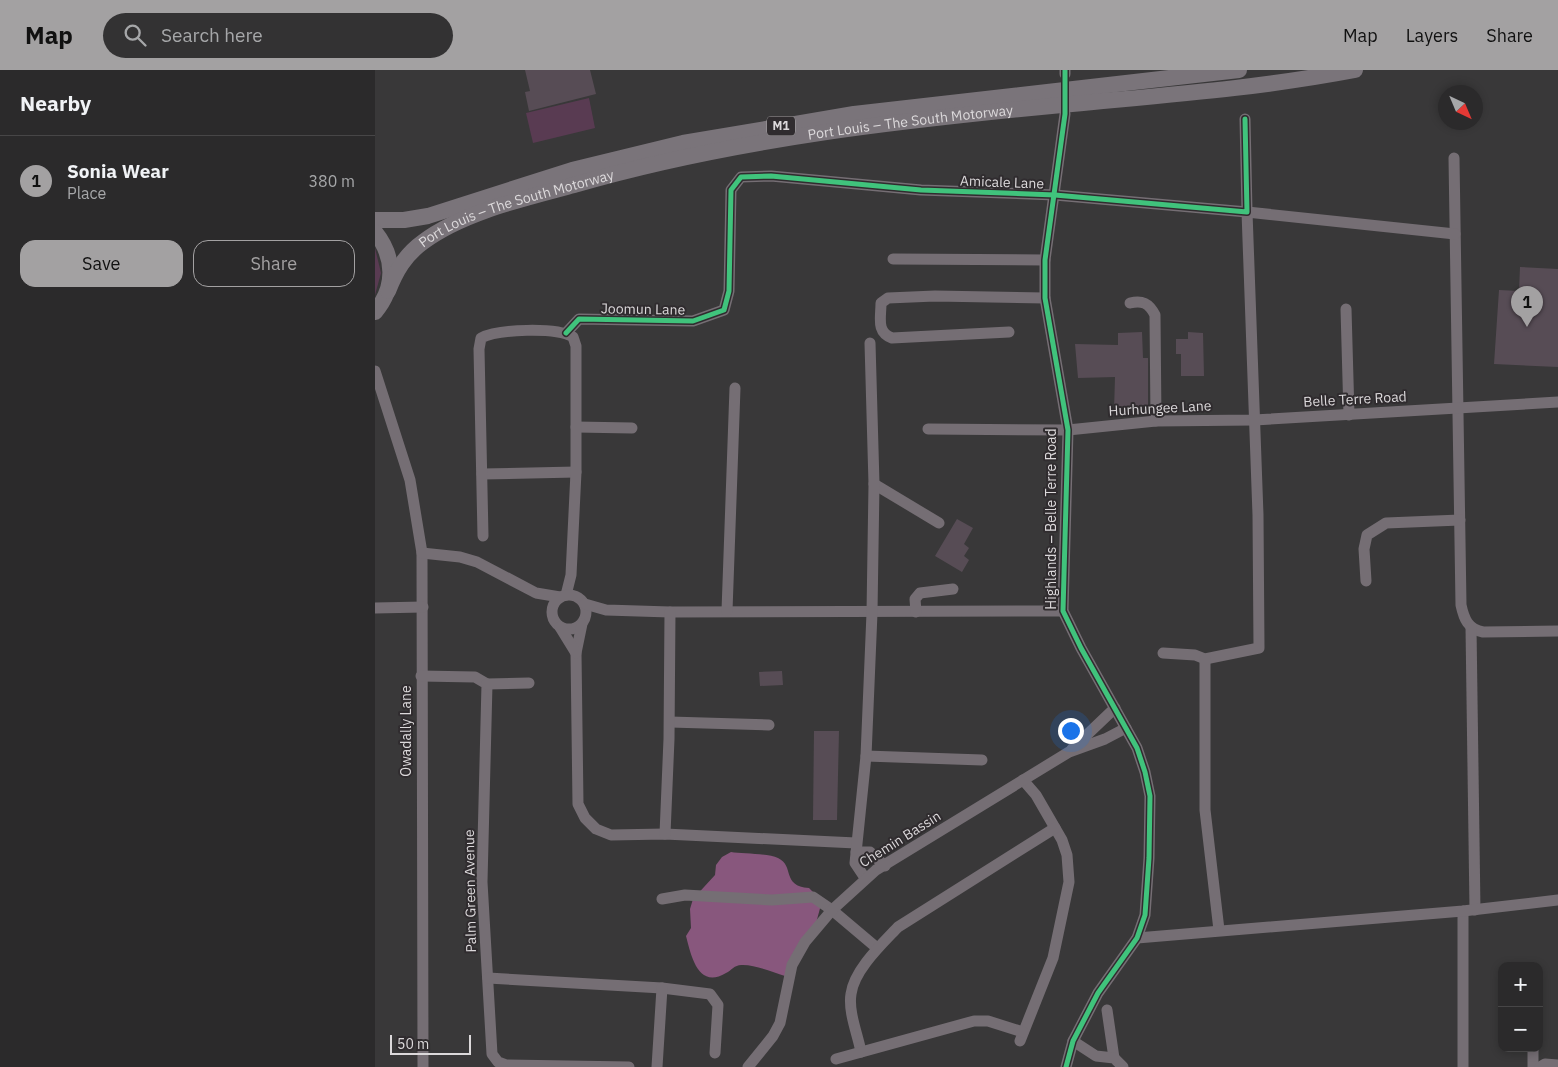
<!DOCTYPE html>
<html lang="en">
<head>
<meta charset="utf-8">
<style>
	:root { --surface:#2b2a2b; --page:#333233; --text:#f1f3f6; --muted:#a6a7a9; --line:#474647; --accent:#a3a1a2 }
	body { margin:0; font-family:"IBM Plex Sans",sans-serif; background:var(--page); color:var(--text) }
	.controls { position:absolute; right:15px; bottom:15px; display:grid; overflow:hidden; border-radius:10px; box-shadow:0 2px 8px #0003 }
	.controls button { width:45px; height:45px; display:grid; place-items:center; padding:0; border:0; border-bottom:1px solid var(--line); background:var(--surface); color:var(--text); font:25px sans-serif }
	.compass { position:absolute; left:1063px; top:15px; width:45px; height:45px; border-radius:50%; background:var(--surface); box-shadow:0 2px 8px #0003; rotate:136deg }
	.scale { position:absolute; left:15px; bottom:12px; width:81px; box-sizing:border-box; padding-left:5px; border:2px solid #dcd9db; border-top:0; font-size:14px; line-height:18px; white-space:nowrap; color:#dcd9db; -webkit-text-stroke:4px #302c2f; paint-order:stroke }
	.you { position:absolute; left:695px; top:660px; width:18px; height:18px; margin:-12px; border:4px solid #fff; border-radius:50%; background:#1a73e8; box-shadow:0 0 0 8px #1a73e833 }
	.badge { display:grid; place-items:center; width:32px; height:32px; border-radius:50%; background:var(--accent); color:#111; font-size:16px; font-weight:700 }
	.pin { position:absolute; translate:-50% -41px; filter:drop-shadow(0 1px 2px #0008) }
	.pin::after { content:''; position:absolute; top:26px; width:18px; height:15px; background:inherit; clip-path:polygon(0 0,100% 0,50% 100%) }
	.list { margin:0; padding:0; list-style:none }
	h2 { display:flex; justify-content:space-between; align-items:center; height:65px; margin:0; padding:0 20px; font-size:21px }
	h2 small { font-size:16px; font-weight:400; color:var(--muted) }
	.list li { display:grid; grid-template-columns:32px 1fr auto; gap:15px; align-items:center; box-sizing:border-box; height:90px; padding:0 20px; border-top:1px solid var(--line) }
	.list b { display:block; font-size:19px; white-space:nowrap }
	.list p { margin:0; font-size:16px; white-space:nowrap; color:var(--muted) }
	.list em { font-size:16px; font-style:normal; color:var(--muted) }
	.actions { display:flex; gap:10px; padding:15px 20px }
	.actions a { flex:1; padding:11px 0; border:1px solid var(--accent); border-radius:15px; text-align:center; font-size:18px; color:var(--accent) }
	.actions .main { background:var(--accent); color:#111 }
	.icon { flex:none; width:28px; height:28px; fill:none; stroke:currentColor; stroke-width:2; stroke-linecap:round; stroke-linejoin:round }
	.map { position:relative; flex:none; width:1183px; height:997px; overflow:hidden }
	header { display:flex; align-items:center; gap:30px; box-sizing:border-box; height:70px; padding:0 25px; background:var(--accent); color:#111 }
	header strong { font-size:24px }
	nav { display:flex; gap:28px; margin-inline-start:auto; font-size:18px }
	.search { width:350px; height:45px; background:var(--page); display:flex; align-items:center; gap:12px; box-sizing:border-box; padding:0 18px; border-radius:28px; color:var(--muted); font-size:19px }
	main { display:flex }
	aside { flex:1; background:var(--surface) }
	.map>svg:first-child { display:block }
</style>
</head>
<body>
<header>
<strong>Map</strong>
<div class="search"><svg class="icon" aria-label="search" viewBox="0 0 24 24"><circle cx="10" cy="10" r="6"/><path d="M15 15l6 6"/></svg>Search here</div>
<nav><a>Map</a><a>Layers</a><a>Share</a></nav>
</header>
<main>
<aside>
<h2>Nearby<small></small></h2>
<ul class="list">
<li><span class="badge">1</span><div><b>Sonia Wear</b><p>Place</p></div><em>380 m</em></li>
</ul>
<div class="actions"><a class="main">Save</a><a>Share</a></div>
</aside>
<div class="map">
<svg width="1183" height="997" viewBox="0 0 1183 997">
	<rect width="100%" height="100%" fill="#393839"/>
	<g fill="#593b52">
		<polygon points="214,28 220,58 158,73 151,43"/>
		<polygon points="0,178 6,203 0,225"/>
	</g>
	<path fill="#88577d" d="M356 782C367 784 393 783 403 788 420 796 406 816 434 818L447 831 437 868 410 906C397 902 381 895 368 895 360 894 357 900 351 903 323 920 316 885 311 866L316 858 315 839 318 829 340 805 341 795 347 787Z"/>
	<g fill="#574c55">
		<polygon points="150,0 215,0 221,24 154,41 150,22 155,21"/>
		<polygon points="1145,197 1183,199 1183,297 1119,294 1124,220 1144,221"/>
		<polygon points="767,262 768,288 773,288 773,342 739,341 740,307 703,308 700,274 743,275 743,263"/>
		<polygon points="813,262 828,263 829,306 806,306 806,284 801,284 801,269 813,269"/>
		<polygon points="582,449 598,458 589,474 594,478 589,486 594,490 587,502 560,486"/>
		<polygon points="407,601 408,615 385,616 384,602"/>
		<polygon points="439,661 464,661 462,750 438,750"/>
	</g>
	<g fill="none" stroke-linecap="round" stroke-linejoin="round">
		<g stroke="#756e74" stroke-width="11">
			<polyline points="690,4 690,0"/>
			<polyline points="690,44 670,190 670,228 693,360 688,541 706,578 762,678 770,702 775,726 774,788 770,845 762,868 723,923 698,971 691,997"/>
			<path d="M1079 88 1086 535C1089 549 1093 559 1108 562L1183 561"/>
			<polyline points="518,189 670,190"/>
			<path d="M755 233C767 230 774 233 780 245L781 351"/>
			<polyline points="971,239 974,345"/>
			<path d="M634 262 517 268C501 262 506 248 506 233L513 228 560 226 670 228"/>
			<polyline points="191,263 204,249 318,251 349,240 354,221 356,120 366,107 396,106 546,120 680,125 872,142 870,49"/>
			<polyline points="0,301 35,410 47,483 48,997"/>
			<polyline points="201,357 257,358"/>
			<polyline points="553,359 693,360 781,351 879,350 1183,332"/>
			<polyline points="107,404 201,402"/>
			<polyline points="499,414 564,453"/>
			<path d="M108 466 104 279 106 268C123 259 181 257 198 267L201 276V402L196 505 191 525"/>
			<polyline points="47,483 85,487 102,492 161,523 185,527"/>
			<polyline points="991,511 989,479 992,465 1011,453 1085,450"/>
			<circle cx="194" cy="542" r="17"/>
			<polyline points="210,534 231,540 295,542 688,541"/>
			<polyline points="0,538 48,537"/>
			<polyline points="352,541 360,318"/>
			<polyline points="541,542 540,529 545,523 578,519"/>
			<polyline points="207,554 201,583 203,734 210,748 221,759 236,765 290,764 481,773"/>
			<polyline points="185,557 201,583"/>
			<polyline points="1096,557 1100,840"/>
			<polyline points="788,583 820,585 830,589 884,578 883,445 872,142 1080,164"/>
			<polyline points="830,589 830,740 844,860"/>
			<polyline points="46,606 100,607 112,614 107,812 117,984 123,992 131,995 254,997"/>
			<polyline points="112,614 154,613"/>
			<polyline points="295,652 394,655"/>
			<polyline points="697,679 740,638"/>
			<polyline points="491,686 607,690"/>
			<polyline points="290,764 294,669 295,542"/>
			<polyline points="481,782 495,782 510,796"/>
			<polyline points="490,808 480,793 491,686 497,543 499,414 495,273"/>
			<polyline points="287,829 310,825 397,830 438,827 457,840 502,878"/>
			<polyline points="1088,841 1088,997"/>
			<polyline points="762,868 1088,841 1183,830"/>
			<polyline points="113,908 287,918 335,924 343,935 340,983"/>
			<polyline points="732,940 739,988"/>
			<polyline points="645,971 678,888 694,812 692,785 687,770 661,725 648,710"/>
			<polyline points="698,971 721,986 739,988 748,997"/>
			<polyline points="1158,978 1158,997"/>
			<path d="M486 982C483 965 473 942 476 924 479 900 507 874 523 857L680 758"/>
			<polyline points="461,989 599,951 613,951 648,962"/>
			<polyline points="282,997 287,918"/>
			<polyline points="373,997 398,966 405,953 417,895 430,872 457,840 501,800 694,682 730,669 751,658"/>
			<polyline points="1165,997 1170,994 1183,995"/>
		</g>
		<g stroke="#7a747a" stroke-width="16">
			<polyline points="0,150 29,150 53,146 197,100 308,73 479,44 864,0"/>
			<path d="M0 162C20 187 21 217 0 242"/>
			<path id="s1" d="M13 221C21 201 30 185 48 172 88 142 151 128 199 115 361 68 530 50 697 34 791 25 886 18 980 0"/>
		</g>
		<defs>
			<g id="cycleway">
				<polyline points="690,0 690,44 670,190 670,228 693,360 688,541 706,578 762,678 770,702 775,726 774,788 770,845 762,868 723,923 698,971 691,997"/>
				<polyline points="191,263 204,249 318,251 349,240 354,221 356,120 366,107 396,106 546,120 680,125 872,142 870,49"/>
			</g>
		</defs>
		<use href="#cycleway" stroke="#302c2f" stroke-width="8"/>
		<use href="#cycleway" stroke="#40c37c" stroke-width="5"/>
	</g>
	<g text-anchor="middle" stroke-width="4" stroke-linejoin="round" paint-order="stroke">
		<rect fill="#302c2f" stroke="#a8a5a7" stroke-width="1" x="392" y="46.5" width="28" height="19" rx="4"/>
		<g font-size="12" font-weight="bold" fill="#dcd9db">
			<text x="406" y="60">M1</text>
		</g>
		<g font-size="14" fill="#dcd9db" stroke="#302c2f">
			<text dy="5" stroke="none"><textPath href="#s1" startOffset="566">Port Louis – The South Motorway</textPath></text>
			<text transform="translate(627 112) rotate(2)" y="5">Amicale Lane</text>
			<text dy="5" stroke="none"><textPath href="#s1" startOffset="161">Port Louis – The South Motorway</textPath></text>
			<text transform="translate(268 239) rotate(1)" y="5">Joomun Lane</text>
			<text transform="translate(980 329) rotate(-3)" y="5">Belle Terre Road</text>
			<text transform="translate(785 338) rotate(-3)" y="5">Hurhungee Lane</text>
			<text transform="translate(676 449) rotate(-90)" y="5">Highlands – Belle Terre Road</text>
			<text transform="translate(31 661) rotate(-90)" y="5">Owadally Lane</text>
			<text transform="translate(525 769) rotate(-32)" y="5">Chemin Bassin</text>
			<text transform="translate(95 821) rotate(-91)" y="5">Palm Green Avenue</text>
		</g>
	</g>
</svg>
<div class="controls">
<button>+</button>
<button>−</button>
</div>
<svg class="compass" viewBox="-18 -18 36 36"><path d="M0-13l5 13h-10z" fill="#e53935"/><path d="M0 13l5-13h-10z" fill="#a6a7a9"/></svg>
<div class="scale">50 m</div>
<div class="you"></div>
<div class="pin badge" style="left:1152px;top:257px">1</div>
</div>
</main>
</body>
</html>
